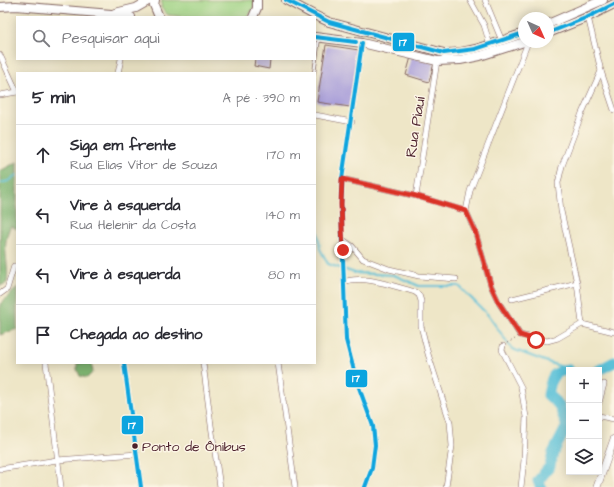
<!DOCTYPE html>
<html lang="pt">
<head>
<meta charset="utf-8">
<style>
	:root { --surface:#fff; --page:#f2f2f3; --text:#2b2b33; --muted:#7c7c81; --line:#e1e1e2 }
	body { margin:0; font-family:"Architects Daughter",sans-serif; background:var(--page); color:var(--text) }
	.controls { position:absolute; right:12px; bottom:12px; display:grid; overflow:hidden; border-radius:0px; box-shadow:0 2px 10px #0003 }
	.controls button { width:36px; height:36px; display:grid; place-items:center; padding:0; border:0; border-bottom:1px solid var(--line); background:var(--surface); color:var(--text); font:20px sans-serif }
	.compass { position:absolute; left:518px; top:12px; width:36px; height:36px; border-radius:50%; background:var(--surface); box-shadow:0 2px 10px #0003; rotate:135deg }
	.stop { position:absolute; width:12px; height:12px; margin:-9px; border:3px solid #d93025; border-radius:50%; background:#fff }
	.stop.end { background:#d93025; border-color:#fff; box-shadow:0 1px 4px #0008 }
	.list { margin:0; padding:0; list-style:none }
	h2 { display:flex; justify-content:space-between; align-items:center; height:52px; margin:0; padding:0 16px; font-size:17px }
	h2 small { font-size:13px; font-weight:400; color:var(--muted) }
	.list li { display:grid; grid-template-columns:26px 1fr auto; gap:12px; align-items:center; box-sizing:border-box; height:60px; padding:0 16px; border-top:1px solid var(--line) }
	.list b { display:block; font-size:15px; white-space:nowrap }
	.list p { margin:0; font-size:13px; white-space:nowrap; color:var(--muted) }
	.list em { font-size:13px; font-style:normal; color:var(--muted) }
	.icon { flex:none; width:22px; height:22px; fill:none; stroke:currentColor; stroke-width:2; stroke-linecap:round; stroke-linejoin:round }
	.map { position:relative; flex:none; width:614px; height:487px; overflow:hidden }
	.search { position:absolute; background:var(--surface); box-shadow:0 2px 10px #0003; left:16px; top:16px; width:300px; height:44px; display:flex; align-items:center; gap:10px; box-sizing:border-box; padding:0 14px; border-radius:0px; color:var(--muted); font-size:15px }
	.panel { position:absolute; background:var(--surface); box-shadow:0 2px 10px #0003; left:16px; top:72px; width:300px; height:292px; border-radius:0px }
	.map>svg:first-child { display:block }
</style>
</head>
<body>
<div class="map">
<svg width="614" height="487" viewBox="0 0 614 487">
	<rect width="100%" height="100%" fill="#fcf5e5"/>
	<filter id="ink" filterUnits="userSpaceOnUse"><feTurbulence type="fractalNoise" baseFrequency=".025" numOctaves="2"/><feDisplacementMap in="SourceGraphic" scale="8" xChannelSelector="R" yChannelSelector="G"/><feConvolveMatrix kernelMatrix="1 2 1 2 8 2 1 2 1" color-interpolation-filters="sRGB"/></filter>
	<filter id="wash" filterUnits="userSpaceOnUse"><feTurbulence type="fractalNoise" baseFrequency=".012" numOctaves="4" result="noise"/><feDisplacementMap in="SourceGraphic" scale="16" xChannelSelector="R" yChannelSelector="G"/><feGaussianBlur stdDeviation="0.9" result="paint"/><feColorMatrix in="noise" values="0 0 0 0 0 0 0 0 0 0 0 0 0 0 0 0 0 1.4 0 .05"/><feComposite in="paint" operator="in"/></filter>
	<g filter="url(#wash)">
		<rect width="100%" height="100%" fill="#eee6c7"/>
		<path fill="#9ed283" stroke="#747857" d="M162 0H254C255 7 252 13 246 17H185L168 15 161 8Z"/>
		<g fill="#7eb471" stroke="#646a4e">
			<path d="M17 162V229L11 226C0 245 10 262 7 283L0 286V171Z"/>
			<polygon points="17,287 17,329 0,335 0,304 16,289"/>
			<polygon points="77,363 91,363 93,372 87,378 80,376 77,369"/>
		</g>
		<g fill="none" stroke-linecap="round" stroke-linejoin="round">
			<g stroke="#5bc1d8" stroke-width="2">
				<polyline points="0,183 9,181 17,175"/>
				<polyline points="315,211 320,249 328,264 355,273 394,275 419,286 459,286 488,315 512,349 553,364 573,370"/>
			</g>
			<g stroke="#5bc1d8" stroke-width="11">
				<polyline points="599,370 614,362"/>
				<path d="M541 487 538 481 550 466 553 453 567 426 559 405 548 395C552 378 550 372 569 370"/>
			</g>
		</g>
		<g id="blocks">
			<g fill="#a89ed9">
				<polygon points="326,45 359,50 350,107 317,102"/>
				<polygon points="411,57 434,63 429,82 406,75"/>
				<polygon points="255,59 270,59 269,69 254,66"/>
			</g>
		</g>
	</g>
	<g filter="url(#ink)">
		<use href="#blocks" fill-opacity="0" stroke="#836562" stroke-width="1"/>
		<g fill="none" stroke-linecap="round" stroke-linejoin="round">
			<defs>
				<polyline id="lane" points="314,73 319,38"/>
				<g id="street">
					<polyline points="470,0 484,25 490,45"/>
					<polyline points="485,0 502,41"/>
					<polyline points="588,17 601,71 614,110"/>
					<polyline points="362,43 342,179 341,204 346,340 357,382 373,426 375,445 372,468 365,487"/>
					<polyline points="0,55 17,92"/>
					<polyline points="118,73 121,59"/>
					<polyline points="0,95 17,92"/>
					<polyline points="315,115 352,122"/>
					<polyline points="342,179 416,196 466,211"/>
					<polyline points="416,196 437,61"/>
					<polyline points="466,211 475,231 491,286 499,303 520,335 547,341 558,338 582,324 577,283 561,211 558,183 562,166 582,113 601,71"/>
					<polyline points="466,211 470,191 528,42"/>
					<polyline points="342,239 352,246 363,259 389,269 419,276 456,279"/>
					<path d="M344 282C362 274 396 287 415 292L419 295 421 301V326L428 354 450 422 452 446 446 487"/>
					<polyline points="0,294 7,289 14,266"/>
					<polyline points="512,299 577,283"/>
					<polyline points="582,324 614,332"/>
					<polyline points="503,346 502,350 521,387 526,417 524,460 521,487"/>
					<polyline points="46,363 61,487"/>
					<polyline points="124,363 141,487"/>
					<polyline points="203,363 211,425 220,487"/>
					<polyline points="278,363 295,487"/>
					<polyline points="599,403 604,384"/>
					<polyline points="599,416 614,419"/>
					<polyline points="0,469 57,460 137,454"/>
				</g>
				<polyline id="secondary" points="597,487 614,439"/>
				<g id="primary">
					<polyline points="155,0 154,5 159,17"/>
					<path d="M286 0 314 15 329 22 444 53C472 53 498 42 524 33"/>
					<polyline points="0,7 16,6 111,14 131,17"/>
					<polyline points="115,13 136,8 150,0"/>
					<polyline points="253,17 257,8 257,0"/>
					<polyline points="548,24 603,0"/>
					<polyline points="548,33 588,17 614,4"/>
					<polyline points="315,37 362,43 437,61 460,60 480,56 524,42"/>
				</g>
			</defs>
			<use href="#lane" stroke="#836562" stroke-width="4"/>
			<use href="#street" stroke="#836562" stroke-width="6"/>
			<use href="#secondary" stroke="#836562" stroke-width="8"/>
			<use href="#primary" stroke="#836562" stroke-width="10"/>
			<polyline stroke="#836562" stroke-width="1" stroke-dasharray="1 3" stroke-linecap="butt" points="507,343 515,339"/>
			<use href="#lane" stroke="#fff" stroke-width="2.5"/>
			<use href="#street" stroke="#fff" stroke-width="5"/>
			<use href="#secondary" stroke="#fff" stroke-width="7"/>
			<use href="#primary" stroke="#fff" stroke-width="8"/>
			<defs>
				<g id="bus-1">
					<polyline points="286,0 329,22 444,53 475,49 524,33"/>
					<polyline points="548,33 588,17 614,4"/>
					<polyline points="315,37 356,42"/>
					<polyline points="362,43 342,179 341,204 346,340 357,382 373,426 375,445 372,468 365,487"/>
					<polyline points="124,363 141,487"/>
				</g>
			</defs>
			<use href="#bus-1" stroke="#fcf5e5" stroke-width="7"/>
			<use href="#bus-1" stroke="#0ba4df" stroke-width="4"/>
		</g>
	</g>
	<g fill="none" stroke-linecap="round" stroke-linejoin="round" filter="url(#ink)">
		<polyline stroke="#d93025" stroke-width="5" points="343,250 341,204 342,179 416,196 466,211 475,231 491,286 499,303 520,335 536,340"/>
	</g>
	<circle fill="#4a1f2b" stroke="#fcf5e5" stroke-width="1.5" cx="135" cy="446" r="3.5"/>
	<g text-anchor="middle" stroke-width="3" stroke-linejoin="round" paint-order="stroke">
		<g font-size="14" fill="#4a1f2b" stroke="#fcf5e5" text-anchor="start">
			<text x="142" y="451">Ponto de Ônibus</text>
		</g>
		<g font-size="15" fill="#4a1f2b" stroke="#fcf5e5">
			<text transform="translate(415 127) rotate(-81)" y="5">Rua Piauí</text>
		</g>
	</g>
	<g stroke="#fcf5e5" stroke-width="1.5">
		<rect x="392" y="32" width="23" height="20" rx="4" fill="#0ba4df"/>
		<rect x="345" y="369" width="23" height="19" rx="4" fill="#0ba4df"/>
		<rect x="121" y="415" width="23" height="20" rx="4" fill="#0ba4df"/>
	</g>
	<g font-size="11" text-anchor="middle" font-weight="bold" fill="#fff">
		<text x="403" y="46">17</text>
		<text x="356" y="382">17</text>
		<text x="132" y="429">17</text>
	</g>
</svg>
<div class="controls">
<button>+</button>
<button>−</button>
<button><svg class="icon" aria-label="layers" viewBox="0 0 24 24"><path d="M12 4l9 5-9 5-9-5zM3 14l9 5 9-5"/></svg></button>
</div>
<svg class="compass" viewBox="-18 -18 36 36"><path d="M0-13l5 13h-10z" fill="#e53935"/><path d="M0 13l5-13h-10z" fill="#7c7c81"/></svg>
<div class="stop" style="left:536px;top:340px"></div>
<div class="stop end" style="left:343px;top:250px"></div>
<div class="search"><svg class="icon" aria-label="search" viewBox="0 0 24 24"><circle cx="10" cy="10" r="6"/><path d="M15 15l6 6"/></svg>Pesquisar aqui</div>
<section class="panel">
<h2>5 min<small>A pé · 390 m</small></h2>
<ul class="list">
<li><svg class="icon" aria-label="ahead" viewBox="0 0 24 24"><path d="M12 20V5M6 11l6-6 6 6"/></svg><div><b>Siga em frente</b><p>Rua Elias Vítor de Souza</p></div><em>170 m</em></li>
<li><svg class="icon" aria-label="left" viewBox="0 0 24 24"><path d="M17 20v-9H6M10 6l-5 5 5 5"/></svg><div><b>Vire à esquerda</b><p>Rua Helenir da Costa</p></div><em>140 m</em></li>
<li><svg class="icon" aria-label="left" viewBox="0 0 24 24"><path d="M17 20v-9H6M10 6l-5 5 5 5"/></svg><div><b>Vire à esquerda</b></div><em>80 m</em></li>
<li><svg class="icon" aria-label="arrive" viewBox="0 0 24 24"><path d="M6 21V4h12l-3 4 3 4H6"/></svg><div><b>Chegada ao destino</b></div></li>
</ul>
</section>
</div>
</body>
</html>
